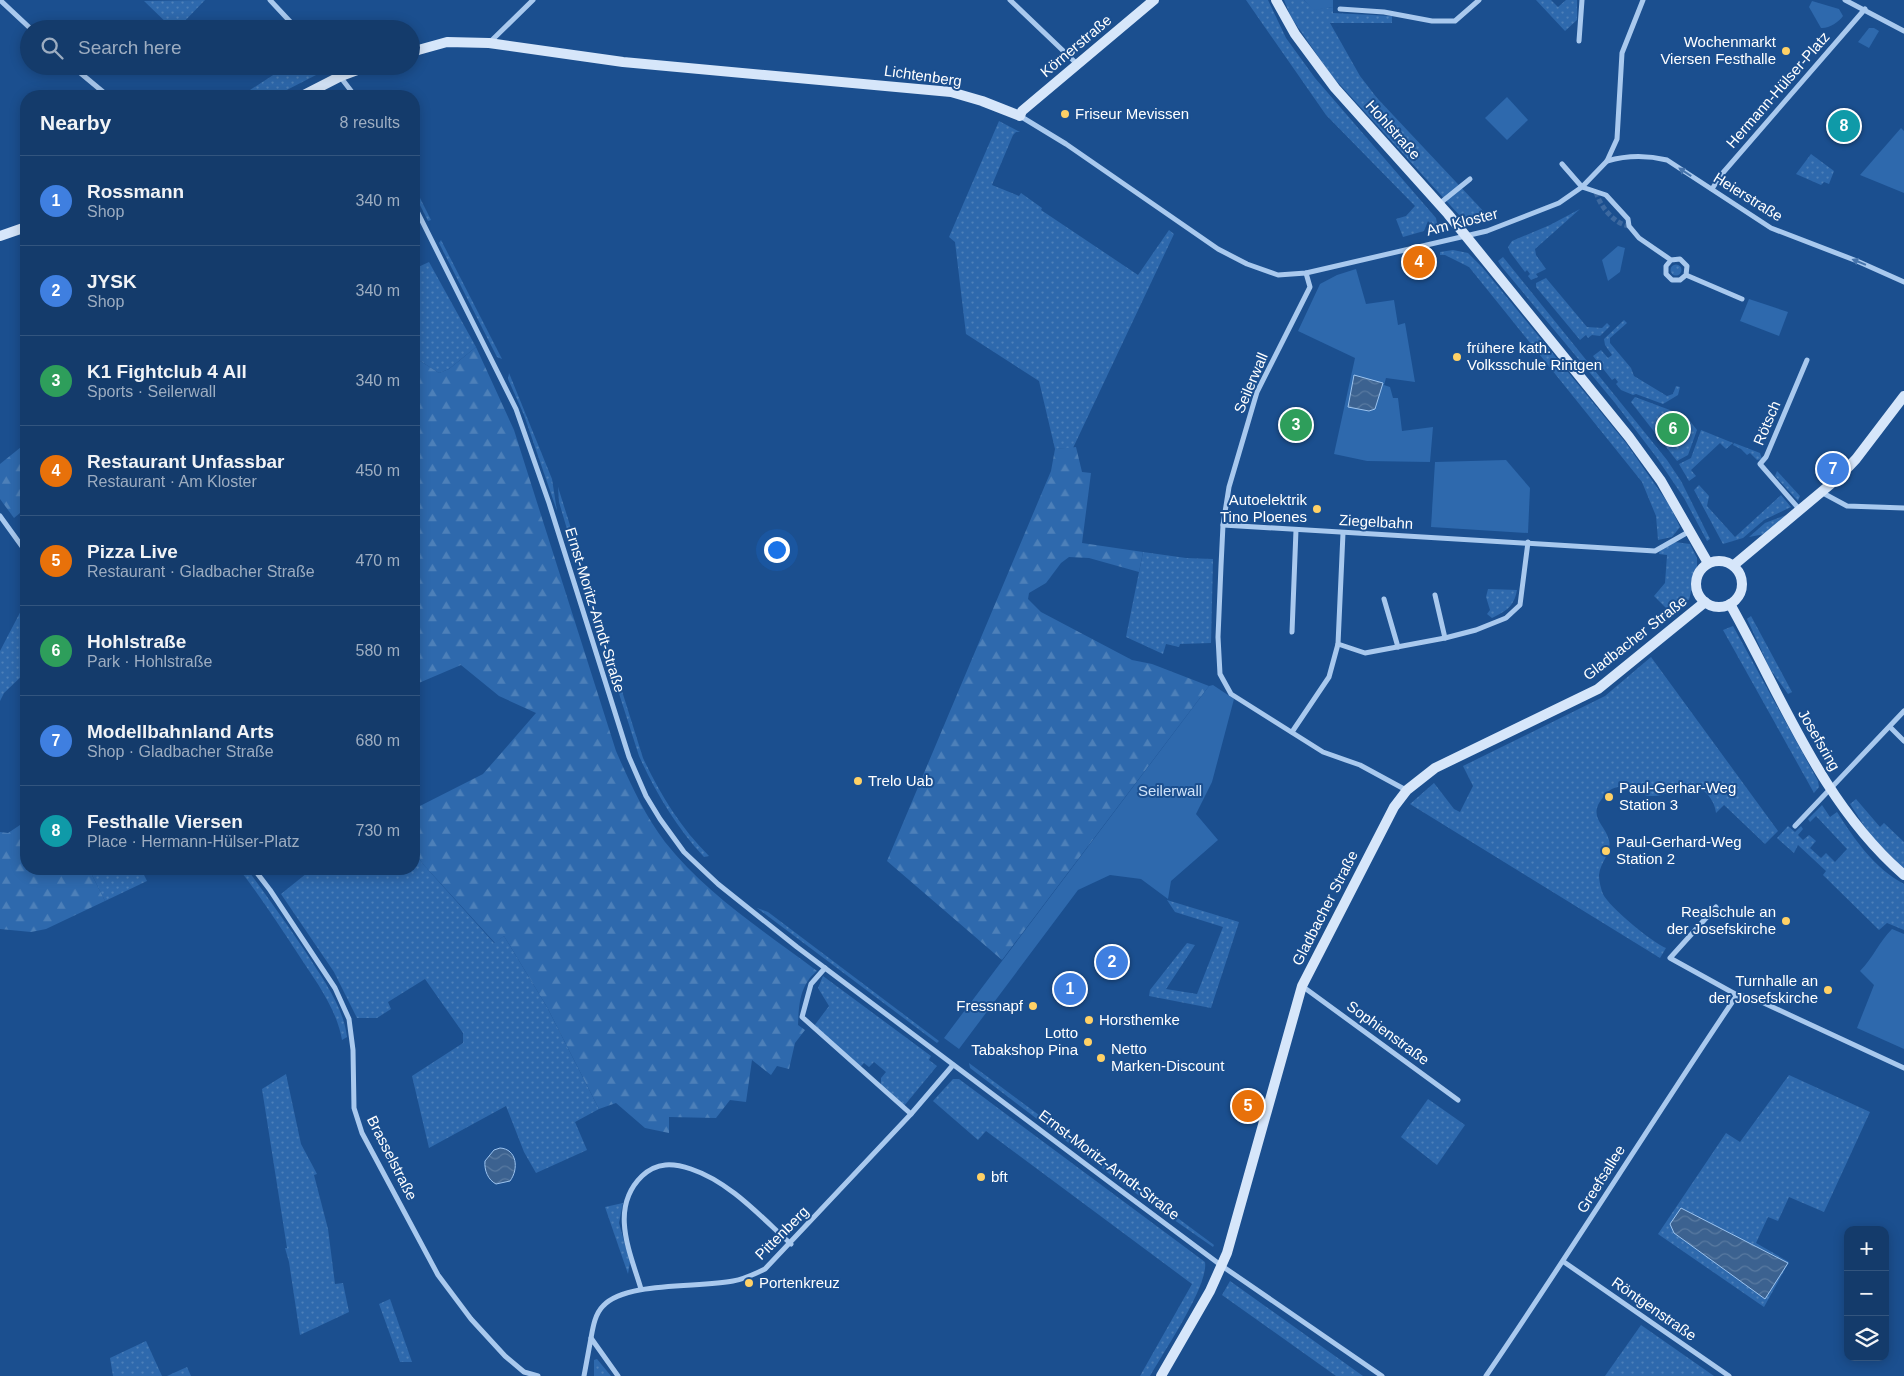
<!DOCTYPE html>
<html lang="en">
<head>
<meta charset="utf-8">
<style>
	:root { --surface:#143b6b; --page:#214673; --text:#f1f3f6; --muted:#9dadc1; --line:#33557e; --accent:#8bbbb9 }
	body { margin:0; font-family:Arial,sans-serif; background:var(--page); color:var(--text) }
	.controls { position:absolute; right:15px; bottom:15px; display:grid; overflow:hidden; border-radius:10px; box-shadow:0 2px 12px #0003 }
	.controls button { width:45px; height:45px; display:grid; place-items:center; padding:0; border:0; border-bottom:1px solid var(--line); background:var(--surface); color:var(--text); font:25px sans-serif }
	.you { position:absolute; left:776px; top:549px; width:18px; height:18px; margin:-12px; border:4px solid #fff; border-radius:50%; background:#1a73e8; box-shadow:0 0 0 8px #1a73e833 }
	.badge { display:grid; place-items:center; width:32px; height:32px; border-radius:50%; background:var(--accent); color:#fff; font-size:16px; font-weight:700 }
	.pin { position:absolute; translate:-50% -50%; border:2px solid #fff; box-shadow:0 1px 5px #0006 }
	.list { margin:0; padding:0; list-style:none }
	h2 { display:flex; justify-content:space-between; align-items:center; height:65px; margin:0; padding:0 20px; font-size:21px }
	h2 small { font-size:16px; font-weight:400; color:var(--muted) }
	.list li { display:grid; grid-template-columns:32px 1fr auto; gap:15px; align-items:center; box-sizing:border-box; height:90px; padding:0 20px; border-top:1px solid var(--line) }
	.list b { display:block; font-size:19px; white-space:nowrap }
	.list p { margin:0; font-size:16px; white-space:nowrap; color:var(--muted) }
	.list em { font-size:16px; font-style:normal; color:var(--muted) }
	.icon { flex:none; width:28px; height:28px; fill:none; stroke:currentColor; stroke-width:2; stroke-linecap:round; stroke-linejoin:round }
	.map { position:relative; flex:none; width:1904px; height:1376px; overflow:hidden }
	.search { position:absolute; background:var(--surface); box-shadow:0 2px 12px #0003; left:20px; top:20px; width:400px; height:55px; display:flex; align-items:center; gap:12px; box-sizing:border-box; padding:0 18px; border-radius:28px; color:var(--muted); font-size:19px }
	.panel { position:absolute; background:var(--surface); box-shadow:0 2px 12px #0003; left:20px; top:90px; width:400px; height:785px; border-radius:20px }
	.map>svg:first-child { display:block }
</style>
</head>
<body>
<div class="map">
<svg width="1904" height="1376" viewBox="0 0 1904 1376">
	<defs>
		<pattern id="grass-dots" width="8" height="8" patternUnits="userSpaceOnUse" patternTransform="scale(1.25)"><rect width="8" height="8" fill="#2e69ad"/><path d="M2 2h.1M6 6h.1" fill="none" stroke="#4d80b9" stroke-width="1.8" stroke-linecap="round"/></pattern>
		<pattern id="forest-firs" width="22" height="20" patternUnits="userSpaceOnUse" patternTransform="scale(1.25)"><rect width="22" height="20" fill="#2e69ad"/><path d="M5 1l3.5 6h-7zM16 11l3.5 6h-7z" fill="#4d80b9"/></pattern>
		<pattern id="water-waves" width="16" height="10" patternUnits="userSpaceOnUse" patternTransform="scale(1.25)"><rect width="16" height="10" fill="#3c6290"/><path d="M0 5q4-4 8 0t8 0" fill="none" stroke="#597aa1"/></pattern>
	</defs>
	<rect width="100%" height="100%" fill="#1b4f8f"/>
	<g fill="url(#grass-dots)">
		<polygon points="205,0 177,29 173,29 144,1"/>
		<polygon points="1246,0 1268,0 1286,38 1315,78 1436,218 1437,223 1433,227 1428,221 1424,231 1403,237 1396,219 1406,216 1415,206 1326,115"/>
		<polygon points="1284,0 1304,0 1314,9 1333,7 1333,13 1392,16 1392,23 1330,23 1360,76 1377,98 1487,215 1461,217 1331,75 1291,17"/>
		<polygon points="1536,0 1551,0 1558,7 1566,0 1577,0 1577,20 1565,31"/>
		<polygon points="287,66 317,66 318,74 275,96 246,96 250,90"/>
		<polygon points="999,121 1020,132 1016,132 1013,135 992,185 1019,196 1021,193 1042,208 1041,210 1138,275 1169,230 1174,234 1073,448 1055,449 1039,381 966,334 955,242 949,237"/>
		<polygon points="1811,154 1834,171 1829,184 1824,182 1821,185 1796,174"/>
		<polygon points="414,186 431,220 428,221 414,193"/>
		<polygon points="1580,209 1535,249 1536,255 1546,269 1536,274 1538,277 1531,280 1528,276 1530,274 1527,270 1525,272 1510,252 1508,247 1512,241 1550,225"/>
		<polygon points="441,240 502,359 497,357 439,243"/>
		<polygon points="1453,250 1468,253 1482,267 1626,443 1670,506 1680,527 1672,537 1658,540 1656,516 1642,482 1469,267 1445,255 1440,255 1440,252"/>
		<polygon points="1503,257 1667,460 1681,481 1710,539 1707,541 1684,498 1657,458 1615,403 1501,266 1498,261"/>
		<polygon points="429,262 476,347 449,369 439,373 414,357 414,269"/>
		<circle cx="1676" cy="270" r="5.5"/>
		<polygon points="1546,278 1587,327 1602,328 1607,323 1610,326 1600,336 1592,335 1588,338 1586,335 1580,340 1536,287 1536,283"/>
		<polygon points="1624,320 1627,323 1610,338 1610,343 1631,368 1634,376 1667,396 1673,394 1676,386 1680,387 1678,395 1663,404 1636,394 1633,395 1621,390 1616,384 1618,382 1615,378 1612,380 1593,356 1601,350 1608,358 1612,355 1605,345 1604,339"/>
		<polygon points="509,373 552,479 557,511 524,415 508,379"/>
		<polygon points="1635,397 1686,416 1697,430 1688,455 1677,461 1631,402"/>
		<polygon points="1701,430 1733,443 1726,449 1720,443 1691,470 1696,476 1689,481 1679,464 1691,458"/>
		<polygon points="1734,443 1760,453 1762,459 1757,460 1750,453 1747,455 1741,449 1733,445"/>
		<polygon points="1777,471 1800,496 1798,501 1775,476"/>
		<polygon points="1699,485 1709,496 1707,506 1735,537 1781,495 1791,507 1764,520 1743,538 1723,544 1694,490"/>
		<path d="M558 487 643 758C660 794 680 827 709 856L704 857C676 827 656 793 639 756L574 553 559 502Z"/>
		<polygon points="1786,515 1765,534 1749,537 1765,523"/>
		<polygon points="1675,542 1690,544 1697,558 1697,567 1689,600 1678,599 1672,614 1654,596 1665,583 1667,555 1659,554 1660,551"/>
		<polygon points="1143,552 1186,558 1213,559 1211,643 1180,644 1179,647 1166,644 1163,654 1126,637"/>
		<path d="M1488 589 1517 590C1514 607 1506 611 1492 618L1487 614 1490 610 1486 597Z"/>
		<polygon points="26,601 26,672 4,693 0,701 0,651"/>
		<polygon points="1751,616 1792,692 1788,694 1770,669 1747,619"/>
		<polygon points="1733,626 1818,781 1819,787 1814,793 1723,630"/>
		<path d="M1651 657 1778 831 1765 844 1724 805 1716 813C1715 798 1698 780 1682 786 1672 790 1665 796 1653 796 1635 797 1621 776 1605 795 1586 816 1604 823 1609 840 1612 853 1600 862 1599 875 1599 881 1601 889 1603 894 1609 907 1653 943 1666 948L1660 958 1410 804 1434 783 1454 809 1460 812 1473 786 1463 766 1605 696Z"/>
		<polygon points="1856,799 1880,827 1884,823 1904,842 1904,869 1870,835 1850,804"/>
		<path d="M1822 805 1830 817 1837 812C1855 840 1874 868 1904 884V930L1887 923 1879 930 1823 875 1826 871 1798 845 1794 853 1777 838 1788 826 1795 832 1801 826 1803 829 1798 835 1803 840 1809 835 1816 841 1810 848 1821 858 1826 853 1835 862 1847 849 1816 816 1810 822 1808 819Z"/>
		<polygon points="414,850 422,863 494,943 504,936 547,1007 599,1109 575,1122 587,1150 536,1173 524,1152 506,1106 429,1148 412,1076 463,1043 463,1033 425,979 388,1002 391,1009 377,1018 357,1018 334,972 281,894 312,869 414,869"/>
		<polygon points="89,869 141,869 147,881 105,901"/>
		<path d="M239 869H247C267 896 286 923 305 951 322 978 343 1005 347 1037L342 1040C337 1009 315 980 298 954 279 925 260 896 239 869Z"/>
		<polygon points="1167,900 1239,922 1211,1008 1149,996 1150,990 1187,943 1195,945 1166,989 1197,994 1223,927 1175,912"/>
		<polygon points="757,908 768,912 939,1041 937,1043"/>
		<polygon points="823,976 931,1056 929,1060 937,1066 904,1106 881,1086 881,1078 886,1072 874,1062 869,1067 864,1063 860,1067 814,1026 829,1006 818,988"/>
		<polygon points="969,1063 1214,1245 1213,1247 1124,1185 970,1068"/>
		<polygon points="286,1074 301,1144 317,1174 314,1175 328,1229 335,1284 343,1283 349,1312 300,1335 289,1262 285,1248 287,1248 262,1089"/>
		<polygon points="1789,1075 1870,1112 1824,1212 1789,1197 1778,1221 1768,1217 1756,1243 1789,1262 1764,1307 1658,1234 1726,1133 1740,1142"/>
		<path d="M953 1079H959L1205 1262C1209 1285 1163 1353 1150 1376H1140L1192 1284 986 1131 978 1140 933 1101Z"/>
		<polygon points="1428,1099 1465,1125 1437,1165 1401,1137"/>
		<polygon points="623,1203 619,1223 630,1262 628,1274 605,1207"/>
		<polygon points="1230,1281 1363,1376 1336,1376 1222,1295"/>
		<polygon points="390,1299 412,1362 400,1362 379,1304"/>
		<polygon points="1641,1325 1714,1376 1605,1376"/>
		<polygon points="146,1341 162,1376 113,1376 110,1358"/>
		<polygon points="597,1359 611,1376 594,1376 594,1360"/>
		<polygon points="187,1367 191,1376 167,1376"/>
	</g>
	<g fill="url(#forest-firs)">
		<path d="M476 347 514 430 616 751C630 783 644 814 665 842 706 894 764 931 817 971 800 985 799 1003 798 1025L805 1030 795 1043 789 1069 777 1066 771 1075 752 1060 746 1102 730 1100 716 1118 669 1117V1133L645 1128 616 1103 599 1109 547 1007 504 936 495 943 422 863 414 850V809L483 774 536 713 499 696 461 665 414 685V381L420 379 414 374V357L439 373 449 369Z"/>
		<polygon points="26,443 26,508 14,518 0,499 0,464"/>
		<polygon points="1076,447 1082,472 1091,473 1082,543 1143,552 1139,572 1089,558 1069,557 1061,563 1046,583 1029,593 1028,599 1041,612 1132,660 1152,664 1209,686 1002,960 887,861 1051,471 1055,449"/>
		<polygon points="26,821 26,869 89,869 105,901 46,929 31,932 0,929 0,832 8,833"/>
	</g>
	<g fill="#2e69ad">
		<polygon points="1304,0 1333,0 1333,7 1314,10"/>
		<path d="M1812 1 1839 9 1843 16C1839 22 1828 29 1821 28L1809 7Z"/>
		<polygon points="1869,28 1874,28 1879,31 1869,48 1858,42"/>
		<polygon points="1507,97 1528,120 1507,140 1485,118"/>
		<polygon points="1901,128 1904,131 1904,193 1860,175"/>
		<polygon points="1618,246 1625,248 1620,272 1608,281 1602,260"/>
		<polygon points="1356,269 1366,304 1394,300 1398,325 1405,323 1415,382 1386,378 1384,385 1390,387 1393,398 1398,398 1402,431 1433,427 1430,462 1367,461 1334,454 1355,358 1298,331 1320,284 1337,275"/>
		<polygon points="1749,299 1788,312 1779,336 1740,321"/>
		<polygon points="1668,418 1685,428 1679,439 1661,429"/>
		<polygon points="1506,460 1530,488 1528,533 1431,527 1435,462"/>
		<polygon points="1213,685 1234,699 1212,782 1196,814 1218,840 1171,881 1168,899 1141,879 1110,875 1078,890 959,1049 944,1038 1209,686"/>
		<path d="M1892 929 1904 934V1049L1857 1028 1874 985 1860 971C1873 958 1879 942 1892 929Z"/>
	</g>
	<g fill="url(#water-waves)" stroke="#9cc4f0">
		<polygon points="1354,375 1383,383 1375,409 1369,411 1348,407"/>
		<path d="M500 1148C517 1149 519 1169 510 1181L496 1184C488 1180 484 1170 485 1161L494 1150Z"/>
		<polygon points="1681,1208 1788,1263 1765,1299 1674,1233 1670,1224"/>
	</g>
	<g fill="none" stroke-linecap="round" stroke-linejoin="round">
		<path stroke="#3d69a0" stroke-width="5" stroke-dasharray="5 2.5" stroke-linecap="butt" d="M1596 192C1600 206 1614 224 1629 226"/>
		<g stroke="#a9c9ee" stroke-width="5">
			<polyline points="0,0 31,29"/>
			<polyline points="270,0 297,29"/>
			<polyline points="1010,0 1077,64"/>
			<polyline points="1845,0 1904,31"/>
			<polyline points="1340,9 1384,12 1432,21 1455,21 1479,0"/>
			<polyline points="1579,41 1582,0"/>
			<polyline points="489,43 533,0"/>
			<polyline points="72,66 108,96"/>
			<polyline points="332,66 355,96"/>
			<polyline points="1020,116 1066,144 1218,249 1247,264 1278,275 1306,273 1487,231 1559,203 1582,187 1607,161 1617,139 1622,53 1643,0"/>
			<path d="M1607 161C1628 155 1646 155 1667 160L1771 228 1857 261 1904 282"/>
			<polyline points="1562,164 1582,187 1606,195 1628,219 1629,226 1639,238 1671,260 1680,259 1687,266 1686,275 1680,280 1672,280 1666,274 1666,266 1671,260"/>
			<polyline points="1712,189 1721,175 1865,9"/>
			<polyline points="1439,204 1470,179"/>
			<polyline points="414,205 516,409 549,503 629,757 646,796 660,819 684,852 718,884 797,947 1116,1187 1222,1266 1382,1376"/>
			<polyline points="1306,273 1310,287 1257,392 1229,487 1223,525 1221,566 1218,637 1220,674 1231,694 1323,752 1360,765 1406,790"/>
			<polyline points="1686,275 1742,299"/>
			<polyline points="1821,492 1847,506 1904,508"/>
			<polyline points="1800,510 1760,464 1766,457 1807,360"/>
			<polyline points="0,516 26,552"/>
			<polyline points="1223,525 1655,551 1690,531"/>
			<polyline points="1435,595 1445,638"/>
			<polyline points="1384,599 1398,647"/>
			<polyline points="1292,632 1296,530"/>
			<polyline points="1338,644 1365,653 1445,638 1476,630 1506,618 1520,605 1528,542"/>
			<polyline points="1890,727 1904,741"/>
			<polyline points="1292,732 1329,677 1338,644 1343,533"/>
			<polyline points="1795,826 1904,711"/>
			<polyline points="254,869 270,890 335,988 349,1019 353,1050 354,1108 362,1133 438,1275 471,1319 505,1356 524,1372 538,1376"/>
			<polyline points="1716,907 1670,958 1737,995 1753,998 1904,1068"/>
			<polyline points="825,968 811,984 802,1017 911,1114"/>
			<polyline points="1302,986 1458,1100"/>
			<polyline points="1564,1262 1729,1376"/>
			<path d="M641 1289C630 1252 609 1208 642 1176 657 1162 673 1163 691 1169 730 1182 761 1217 791 1244"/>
			<path d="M591 1338C593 1327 595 1314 603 1306 626 1281 700 1288 733 1281 745 1279 755 1274 765 1269L911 1114 953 1065"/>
			<polyline points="584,1376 591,1338 618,1376"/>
			<path d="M1486 1376C1572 1250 1652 1121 1737 995"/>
		</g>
		<g stroke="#d6e6fa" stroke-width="10">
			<polyline points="1276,0 1295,34 1335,88 1448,214 1629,437 1661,481 1708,563"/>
			<polyline points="411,52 447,42 489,43 623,62 951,92 982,101 1020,116 1022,111 1154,0"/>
			<polyline points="302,96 341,76 368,66"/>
			<polyline points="0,236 26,227"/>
			<circle cx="1719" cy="584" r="23"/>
			<polyline points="1734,565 1838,478 1856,459 1904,396"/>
			<path d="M1730 604C1783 698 1821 803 1904 875"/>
			<polyline points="1161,1376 1210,1291 1227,1253 1302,986 1394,807 1407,790 1435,768 1598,689 1705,602"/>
		</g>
	</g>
	<defs><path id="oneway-solid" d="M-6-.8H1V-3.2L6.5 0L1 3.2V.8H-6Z" transform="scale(1.25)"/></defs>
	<g fill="#4674ac">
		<use href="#oneway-solid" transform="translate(1685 172) rotate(-147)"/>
		<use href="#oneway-solid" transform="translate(1859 262) rotate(-158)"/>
	</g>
	<g fill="#ffd166" stroke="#1b4f8f" stroke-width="2">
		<circle cx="1786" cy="51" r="5"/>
		<circle cx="1065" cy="114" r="5"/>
		<circle cx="1457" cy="357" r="5"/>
		<circle cx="1317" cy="509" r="5"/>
		<circle cx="858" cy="781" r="5"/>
		<circle cx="1609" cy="797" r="5"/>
		<circle cx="1606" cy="851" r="5"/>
		<circle cx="1786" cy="921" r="5"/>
		<circle cx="1828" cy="990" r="5"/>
		<circle cx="1033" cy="1006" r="5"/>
		<circle cx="1089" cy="1020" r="5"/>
		<circle cx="1088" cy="1042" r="5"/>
		<circle cx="1101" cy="1058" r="5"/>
		<circle cx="981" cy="1177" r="5"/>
		<circle cx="749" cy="1283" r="5"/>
	</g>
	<g text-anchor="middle" stroke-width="4" stroke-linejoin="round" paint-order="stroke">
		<g font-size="15" fill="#fff" stroke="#1b4f8f" text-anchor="start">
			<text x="1776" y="47" text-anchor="end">Wochenmarkt<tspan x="1776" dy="17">Viersen Festhalle</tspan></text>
			<text x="1075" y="119">Friseur Mevissen</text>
			<text x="1467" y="353">frühere kath.<tspan x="1467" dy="17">Volksschule Rintgen</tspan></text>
			<text x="1307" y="505" text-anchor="end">Autoelektrik<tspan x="1307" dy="17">Tino Ploenes</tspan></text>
			<text x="868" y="786">Trelo Uab</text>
			<text x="1619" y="793">Paul-Gerhar-Weg<tspan x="1619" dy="17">Station 3</tspan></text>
			<text x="1616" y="847">Paul-Gerhard-Weg<tspan x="1616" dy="17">Station 2</tspan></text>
			<text x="1776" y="917" text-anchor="end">Realschule an<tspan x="1776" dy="17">der Josefskirche</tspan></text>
			<text x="1818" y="986" text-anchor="end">Turnhalle an<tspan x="1818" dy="17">der Josefskirche</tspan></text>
			<text x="1023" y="1011" text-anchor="end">Fressnapf</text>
			<text x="1099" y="1025">Horsthemke</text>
			<text x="1078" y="1038" text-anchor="end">Lotto<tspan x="1078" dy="17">Tabakshop Pina</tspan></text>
			<text x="1111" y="1054">Netto<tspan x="1111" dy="17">Marken-Discount</tspan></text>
			<text x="991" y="1182">bft</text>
			<text x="759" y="1288">Portenkreuz</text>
		</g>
		<g font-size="15" fill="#fff" stroke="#1b4f8f">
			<text transform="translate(1076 46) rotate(-40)" y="5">Körnerstraße</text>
			<text transform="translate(923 76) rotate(8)" y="5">Lichtenberg</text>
			<text transform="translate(1778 90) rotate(-49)" y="5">Hermann-Hülser-Platz</text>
			<text transform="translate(1393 130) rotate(48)" y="5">Hohlstraße</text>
			<text transform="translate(1748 197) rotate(32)" y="5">Heierstraße</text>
			<text transform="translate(1462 222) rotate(-14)" y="5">Am Kloster</text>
			<text transform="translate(1251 383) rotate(-67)" y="5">Seilerwall</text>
			<text transform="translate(1767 423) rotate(-67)" y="5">Rötsch</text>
			<text transform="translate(1376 522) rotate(3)" y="5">Ziegelbahn</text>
			<text transform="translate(595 610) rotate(73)" y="5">Ernst-Moritz-Arndt-Straße</text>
			<text transform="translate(1635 638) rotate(-38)" y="5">Gladbacher Straße</text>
			<text transform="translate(1819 740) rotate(60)" y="5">Josefsring</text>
			<text transform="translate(1325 908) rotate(-63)" y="5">Gladbacher Straße</text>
			<text transform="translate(1388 1033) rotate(36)" y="5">Sophienstraße</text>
			<text transform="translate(392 1158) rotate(63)" y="5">Brasselstraße</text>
			<text transform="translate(1109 1165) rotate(37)" y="5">Ernst-Moritz-Arndt-Straße</text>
			<text transform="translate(1601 1179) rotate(-58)" y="5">Greefsallee</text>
			<text transform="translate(782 1233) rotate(-45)" y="5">Pittenberg</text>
			<text transform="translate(1654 1309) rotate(35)" y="5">Röntgenstraße</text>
		</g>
		<g font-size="15" fill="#cfe3fa" stroke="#1b4f8f">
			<text x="1170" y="796">Seilerwall</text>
		</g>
	</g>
</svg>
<div class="controls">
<button>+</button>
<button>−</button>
<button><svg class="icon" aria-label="layers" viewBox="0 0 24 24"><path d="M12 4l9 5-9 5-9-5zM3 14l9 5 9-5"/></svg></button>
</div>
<div class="you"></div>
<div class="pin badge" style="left:1070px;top:989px;background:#3f7fe0">1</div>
<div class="pin badge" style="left:1112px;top:962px;background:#3f7fe0">2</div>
<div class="pin badge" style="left:1296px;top:425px;background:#2e9e5b">3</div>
<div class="pin badge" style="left:1419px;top:262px;background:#e8710a">4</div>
<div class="pin badge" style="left:1248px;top:1106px;background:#e8710a">5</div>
<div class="pin badge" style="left:1673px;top:429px;background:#2e9e5b">6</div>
<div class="pin badge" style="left:1833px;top:469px;background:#3f7fe0">7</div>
<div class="pin badge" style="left:1844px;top:126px;background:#0f9aa8">8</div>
<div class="search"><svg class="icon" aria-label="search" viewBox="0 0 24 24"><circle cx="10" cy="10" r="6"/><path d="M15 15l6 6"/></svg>Search here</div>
<section class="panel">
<h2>Nearby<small>8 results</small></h2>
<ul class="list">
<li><span class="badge" style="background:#3f7fe0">1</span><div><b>Rossmann</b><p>Shop</p></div><em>340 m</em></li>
<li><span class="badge" style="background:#3f7fe0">2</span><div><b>JYSK</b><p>Shop</p></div><em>340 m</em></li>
<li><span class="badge" style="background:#2e9e5b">3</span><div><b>K1 Fightclub 4 All</b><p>Sports · Seilerwall</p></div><em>340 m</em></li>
<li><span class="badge" style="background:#e8710a">4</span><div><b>Restaurant Unfassbar</b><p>Restaurant · Am Kloster</p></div><em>450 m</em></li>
<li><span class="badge" style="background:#e8710a">5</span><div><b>Pizza Live</b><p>Restaurant · Gladbacher Straße</p></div><em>470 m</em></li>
<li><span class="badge" style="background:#2e9e5b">6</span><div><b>Hohlstraße</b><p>Park · Hohlstraße</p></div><em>580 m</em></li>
<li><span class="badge" style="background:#3f7fe0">7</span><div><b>Modellbahnland Arts</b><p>Shop · Gladbacher Straße</p></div><em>680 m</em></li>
<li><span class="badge" style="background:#0f9aa8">8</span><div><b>Festhalle Viersen</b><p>Place · Hermann-Hülser-Platz</p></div><em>730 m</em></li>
</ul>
</section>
</div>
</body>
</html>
